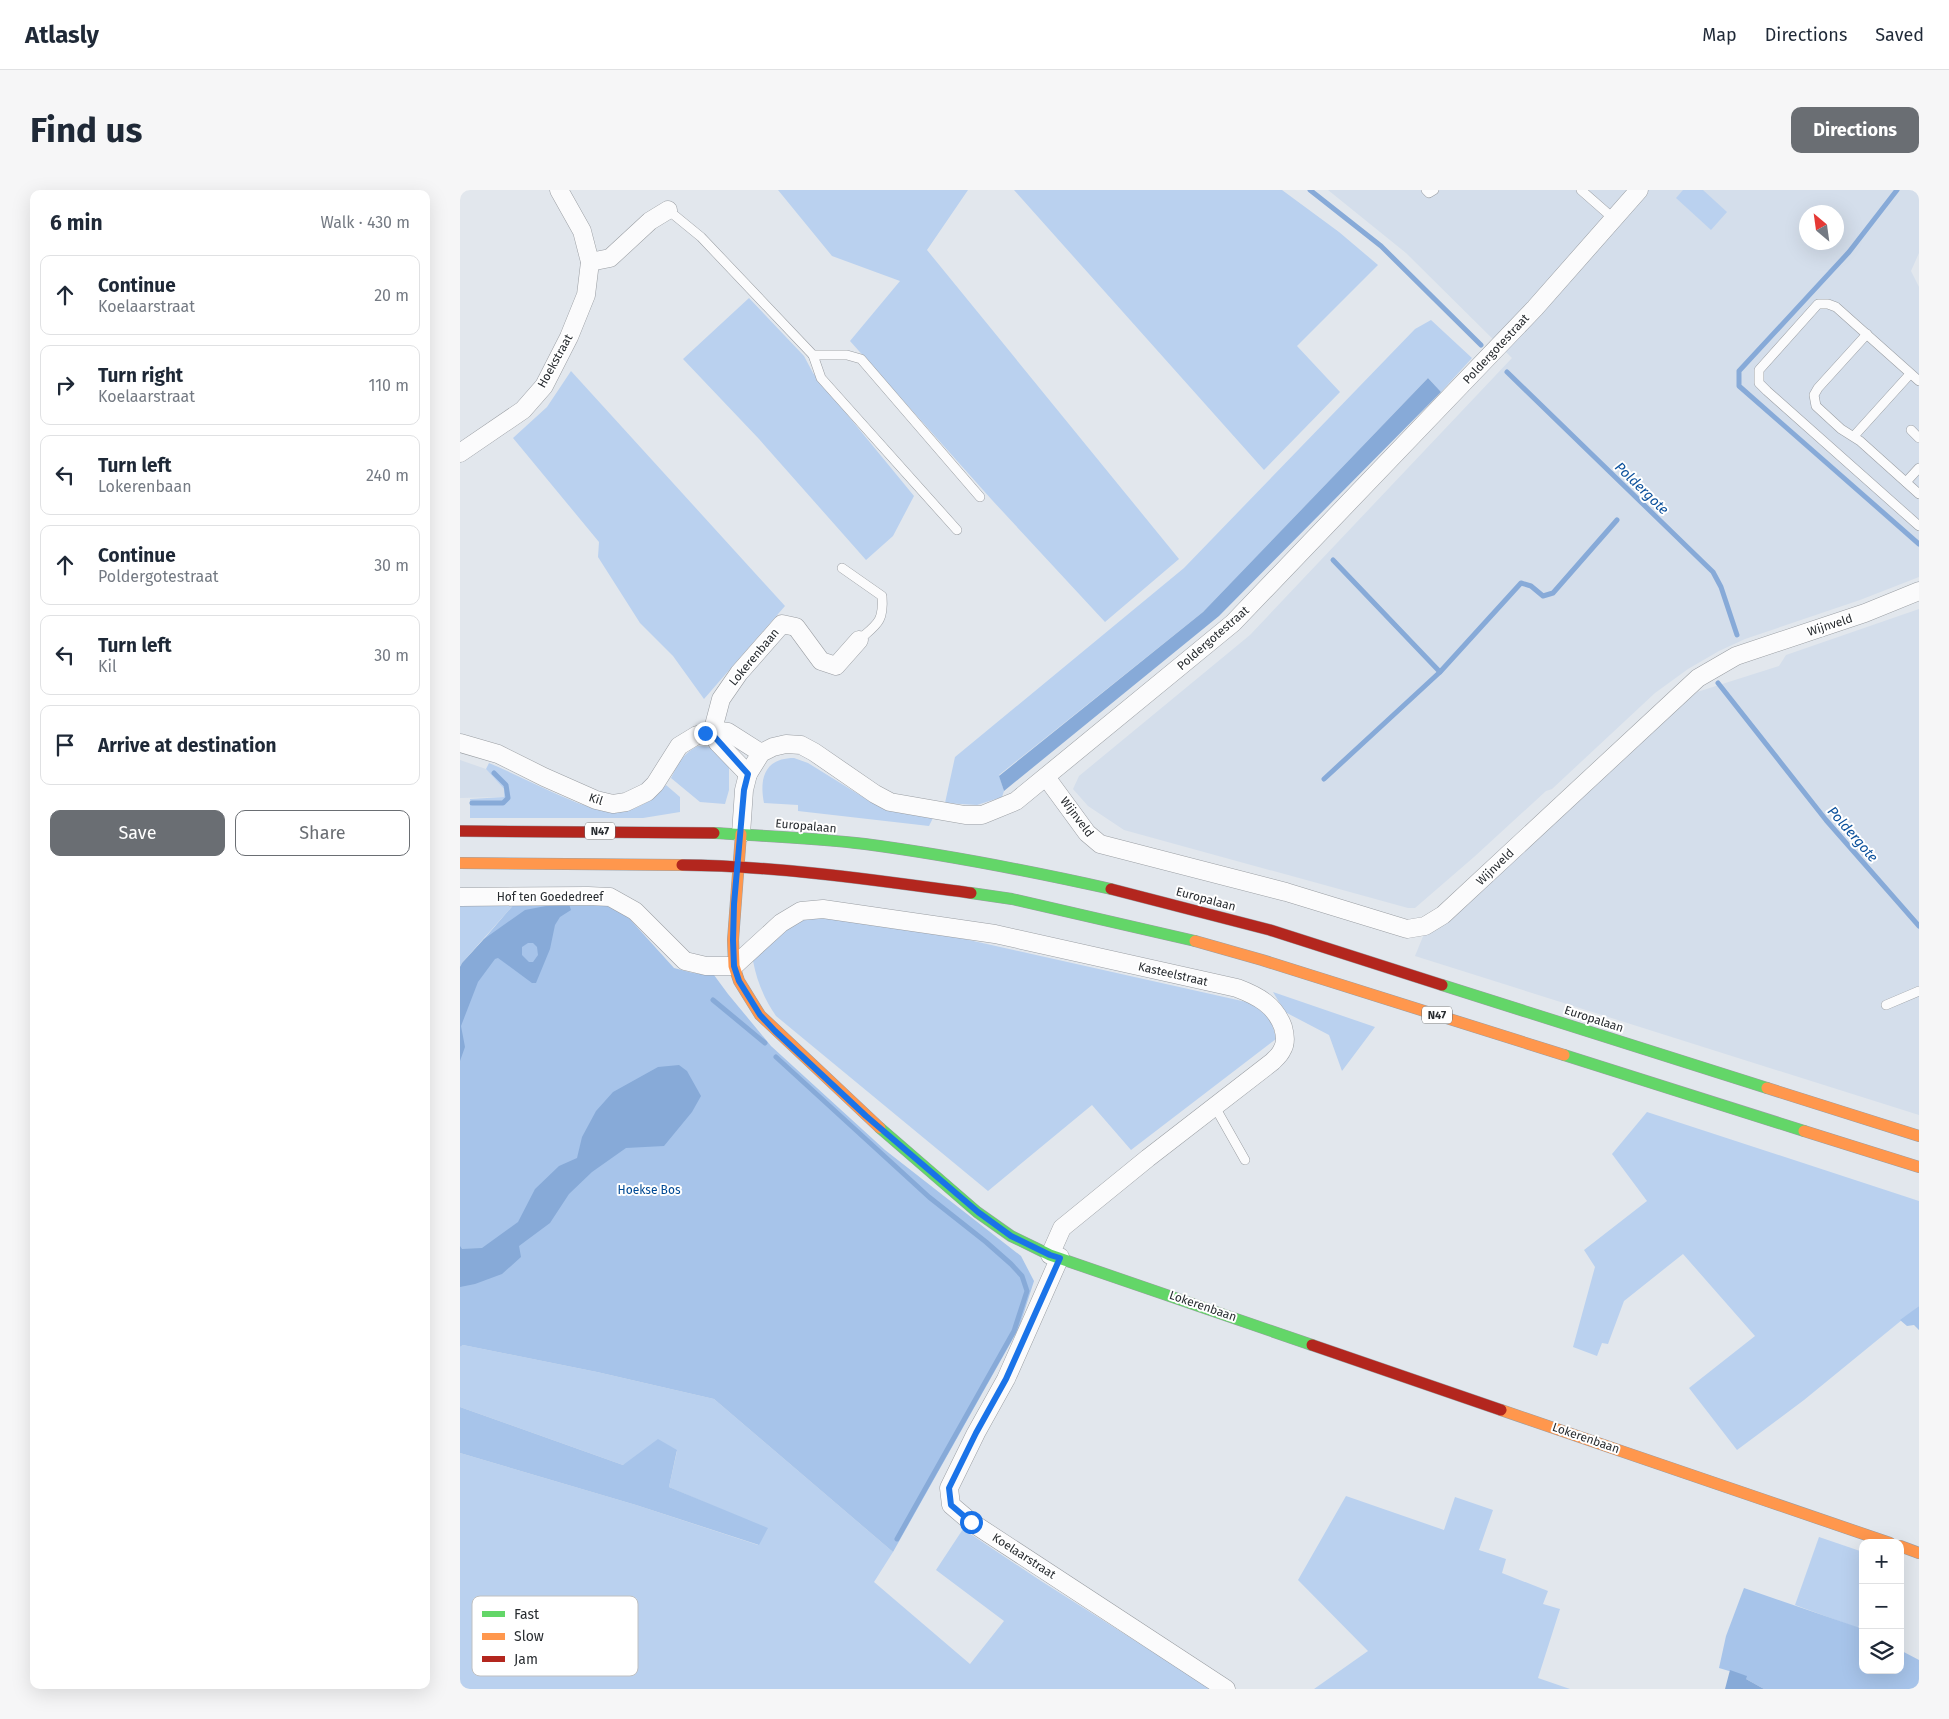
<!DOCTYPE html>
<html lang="en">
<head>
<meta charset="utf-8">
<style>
	:root { --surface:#fff; --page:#f6f6f7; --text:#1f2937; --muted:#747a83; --line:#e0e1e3; --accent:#6a6e73 }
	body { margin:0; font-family:"Fira Sans",sans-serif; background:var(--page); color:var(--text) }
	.controls { position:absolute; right:15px; bottom:15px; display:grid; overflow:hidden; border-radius:10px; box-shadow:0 5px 20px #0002 }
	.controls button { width:45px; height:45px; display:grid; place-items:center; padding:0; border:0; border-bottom:1px solid var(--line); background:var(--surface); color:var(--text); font:25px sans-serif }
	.compass { position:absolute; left:1339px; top:15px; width:45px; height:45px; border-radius:50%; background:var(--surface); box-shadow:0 5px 20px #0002; rotate:331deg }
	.stop { position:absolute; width:15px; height:15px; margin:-11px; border:4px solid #1a73e8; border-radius:50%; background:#fff }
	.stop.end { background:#1a73e8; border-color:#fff; box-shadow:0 1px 5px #0008 }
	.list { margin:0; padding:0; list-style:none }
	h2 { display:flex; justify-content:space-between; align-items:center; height:65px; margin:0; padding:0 20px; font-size:21px }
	h2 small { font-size:16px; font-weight:400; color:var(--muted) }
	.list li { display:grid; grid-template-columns:32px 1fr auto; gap:15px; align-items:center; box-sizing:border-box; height:80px; margin:0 10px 10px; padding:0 10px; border:1px solid var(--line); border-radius:10px }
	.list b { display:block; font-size:19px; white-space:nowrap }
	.list p { margin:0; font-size:16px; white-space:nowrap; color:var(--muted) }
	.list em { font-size:16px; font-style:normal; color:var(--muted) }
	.actions { display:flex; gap:10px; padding:15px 20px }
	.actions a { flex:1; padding:11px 0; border:1px solid var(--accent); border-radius:10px; text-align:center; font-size:18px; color:var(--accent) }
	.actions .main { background:var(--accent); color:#fff }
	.icon { flex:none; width:28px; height:28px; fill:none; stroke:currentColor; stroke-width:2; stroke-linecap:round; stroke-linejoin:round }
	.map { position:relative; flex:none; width:1459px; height:1499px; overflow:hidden; border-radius:10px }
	header { display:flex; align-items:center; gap:30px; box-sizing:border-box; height:70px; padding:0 25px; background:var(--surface); border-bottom:1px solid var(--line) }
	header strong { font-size:24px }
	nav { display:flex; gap:28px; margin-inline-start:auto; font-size:18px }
	.intro { display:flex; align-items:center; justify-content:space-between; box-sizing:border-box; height:120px; padding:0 30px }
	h1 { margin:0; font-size:35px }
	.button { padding:12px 22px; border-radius:10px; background:var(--accent); color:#fff; font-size:18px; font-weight:700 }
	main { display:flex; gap:30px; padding:0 30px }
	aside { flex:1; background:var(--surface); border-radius:10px; box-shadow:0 5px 20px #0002 }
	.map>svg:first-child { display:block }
</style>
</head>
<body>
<header>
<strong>Atlasly</strong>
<nav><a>Map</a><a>Directions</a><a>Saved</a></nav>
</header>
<div class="intro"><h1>Find us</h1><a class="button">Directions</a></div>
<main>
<aside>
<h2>6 min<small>Walk · 430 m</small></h2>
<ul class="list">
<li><svg class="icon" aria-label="ahead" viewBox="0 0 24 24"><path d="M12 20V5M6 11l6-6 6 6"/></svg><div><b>Continue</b><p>Koelaarstraat</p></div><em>20 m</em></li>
<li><svg class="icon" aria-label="right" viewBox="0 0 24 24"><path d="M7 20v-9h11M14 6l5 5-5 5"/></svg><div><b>Turn right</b><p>Koelaarstraat</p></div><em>110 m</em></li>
<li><svg class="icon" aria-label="left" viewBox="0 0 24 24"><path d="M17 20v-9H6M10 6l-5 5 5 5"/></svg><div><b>Turn left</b><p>Lokerenbaan</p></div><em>240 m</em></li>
<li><svg class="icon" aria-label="ahead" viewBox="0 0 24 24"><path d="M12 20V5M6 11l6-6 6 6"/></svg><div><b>Continue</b><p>Poldergotestraat</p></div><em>30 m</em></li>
<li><svg class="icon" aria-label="left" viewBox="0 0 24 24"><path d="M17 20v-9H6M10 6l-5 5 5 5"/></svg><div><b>Turn left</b><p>Kil</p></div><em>30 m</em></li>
<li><svg class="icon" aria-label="arrive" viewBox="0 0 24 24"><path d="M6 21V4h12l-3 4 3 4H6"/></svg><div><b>Arrive at destination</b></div></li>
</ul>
<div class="actions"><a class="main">Save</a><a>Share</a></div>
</aside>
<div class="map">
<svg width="1459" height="1499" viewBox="0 0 1459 1499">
	<rect width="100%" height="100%" fill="#e2e7ed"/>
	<g fill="#d4deeb" fill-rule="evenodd">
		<path d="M868 0H1459V63L1451 81 1459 97V387L1400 410 1285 449 1259 461 1228 479 1195 503 1092 599 1086 601 1014 667 955 718H948L664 640 628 616 613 599 619 586 790 445 1052 168 946 63ZM1346 22H1376V52H1346Z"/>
		<polygon points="1459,419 1459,925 955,766 964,744 1237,502 1319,476 1326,465"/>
		<polygon points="0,570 26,579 44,599 44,607 0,608"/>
	</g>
	<g fill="#bad1ef">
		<polygon points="318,0 508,0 467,60 719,369 645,432 532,310 390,151 440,91 372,66"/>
		<polygon points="554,0 822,0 879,42 918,75 837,156 880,202 804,280"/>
		<polygon points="1223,0 1243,0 1267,22 1251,40 1216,8"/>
		<polygon points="289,108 344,166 353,183 454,306 433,346 406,370 299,249 223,169"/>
		<polygon points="971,130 1012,168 981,202 968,188 743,422 539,585 544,601 542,607 517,615 485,613 495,567 724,378 955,139"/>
		<polygon points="111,181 325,416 244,509 213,466 180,433 138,367 139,352 53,248 87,217"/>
		<path d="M238 556 253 557 268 573 269 578V600L265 614 240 612 211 588C218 574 223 563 238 556Z"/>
		<path d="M334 568 348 573 411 612 473 628 469 636 338 621V615L304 613C299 588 305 568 334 568Z"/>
		<path d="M29 573C50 582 71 592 92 602 135 621 170 637 206 595L220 607V622L183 628H10V609L44 607V599L26 579Z"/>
		<polygon points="55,713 2,773 0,777 0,716"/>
		<path d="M371 728 469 741 791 813C808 824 812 830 816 849L671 960 632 915 528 1001 316 826C304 809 297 791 293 771 307 755 323 737 343 730 351 727 363 728 371 728Z"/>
		<polygon points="813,802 915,837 882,881 869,845 825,822"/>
		<polygon points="1187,922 1459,1011 1459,1116 1344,1210 1277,1260 1229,1198 1295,1146 1223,1064 1164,1111 1148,1154 1142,1153 1137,1166 1113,1157 1135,1077 1124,1060 1187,1011 1152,964"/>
		<polygon points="3,1155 137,1182 254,1209 433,1362 414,1392 510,1474 544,1431 476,1380 503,1339 578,1389 751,1499 0,1499 0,1263 176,1315 298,1355 307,1339 209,1297 217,1261 163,1275 0,1217 0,1157"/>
		<polygon points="886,1306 984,1340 995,1307 1033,1320 1019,1360 1046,1369 1042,1383 1088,1401 1083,1414 1100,1419 1078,1488 1110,1499 854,1499 908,1461 838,1390"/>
		<polygon points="1359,1347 1403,1362 1403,1424 1398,1438 1335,1415"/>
	</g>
	<g fill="#a7c4ea">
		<polygon points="111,711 158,716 214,778 233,783 254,785 268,804 311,856 425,960 561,1066 574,1091 559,1138 433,1362 254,1209 137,1182 3,1155 0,1157 0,777 55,713"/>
		<polygon points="1459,1116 1459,1140 1454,1135 1447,1136 1440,1130"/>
		<polygon points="0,1217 163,1275 198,1249 217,1260 209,1297 308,1338 299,1355 176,1315 0,1263"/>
		<polygon points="1284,1398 1403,1439 1403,1480 1440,1480 1440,1460 1459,1470 1459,1499 1304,1499 1286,1489 1286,1486 1259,1478 1266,1446"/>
	</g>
	<g fill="#87aad8" fill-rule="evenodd">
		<polygon points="968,188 981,202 759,426 544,601 539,586 743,422"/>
		<path d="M109 714 111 720 100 727 95 735 90 759 76 793H72L38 768 35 769 18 792 1 836 5 857 0 871V777L2 773 24 749 65 720 91 715ZM68 753H73L77 757 78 765 73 772H69L62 765V757Z"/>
		<polygon points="219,875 227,881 241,906 232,922 204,956 166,958 132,982 109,1004 90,1033 59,1056 61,1067 42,1084 15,1094 0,1097 0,1056 2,1059 22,1058 58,1032 75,999 99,976 117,968 122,947 136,921 153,902 198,877"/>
		<polygon points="1270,1480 1287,1486 1286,1489 1304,1499 1265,1499"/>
	</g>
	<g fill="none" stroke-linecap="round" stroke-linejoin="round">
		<g stroke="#87aad8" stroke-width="5">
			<polyline points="850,0 921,56 1021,155"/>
			<polyline points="1437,0 1389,62 1279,181 1279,196 1459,354"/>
			<polyline points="1047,182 1253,382 1261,397 1277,445"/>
			<polyline points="873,370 980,482"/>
			<polyline points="1258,493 1366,630 1459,736"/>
			<polyline points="864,589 980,482 1061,393 1071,396 1083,406 1093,403 1157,330"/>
			<polyline points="12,613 43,613 48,608 46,595 34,583"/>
			<polyline points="253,810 305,853"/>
			<polyline points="316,867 469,1007 526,1052 551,1074 562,1086 567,1101 554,1141 437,1349"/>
		</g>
		<defs>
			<g id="lane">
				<polyline points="966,0 969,3 974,0"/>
				<polyline points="1121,0 1154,29"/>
				<polyline points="208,20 241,47 353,165 387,165 401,169 520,307"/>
				<polyline points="1407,144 1358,198 1354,205 1356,216 1381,239 1400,251 1459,304"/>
				<polyline points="353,165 361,188 497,340"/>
				<polyline points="1459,191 1376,117 1368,114 1358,114 1299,180 1299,193 1307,201 1459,336"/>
				<polyline points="1451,240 1459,248"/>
				<polyline points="1394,246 1450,184"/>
				<polyline points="1446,292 1459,278"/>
				<path d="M382 378 422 406C424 432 417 434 399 450"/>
				<polyline points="1426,815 1459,801"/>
				<polyline points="755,917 785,970"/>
			</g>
			<g id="street">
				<polyline points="130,72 150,68 190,31 208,20"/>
				<polyline points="0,263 63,220 84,196 109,147 126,105 130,72 122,41 99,0"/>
				<polyline points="252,543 261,509 279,483 322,434 336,437 361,471 376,476 399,450"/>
				<polyline points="252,543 258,553 288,584"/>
				<polyline points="0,553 38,564 84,587 136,610 153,614 166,612 187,602 195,594 219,556 237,545 260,541 268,542 301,563"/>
				<polyline points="586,587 627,643 640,654 826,702 947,739 965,736 983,725 1238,488 1276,466 1405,423 1459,401"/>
				<polyline points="281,644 284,600 288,584 301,563 313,557 326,554 341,555 354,562 415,604 430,612 505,625 522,625 556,611 773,433 1075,118 1179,0"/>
				<path d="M0 707 128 706 150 707 175 721 225 771 246 776H274L321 733 341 721 363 719 535 744 777 798C798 806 815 815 823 837 825 844 826 854 822 860 820 865 815 869 812 872L688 968 602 1038 590 1065"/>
				<polyline points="600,1067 546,1189 516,1243 489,1298 491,1315 511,1332 766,1499"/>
			</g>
			<g id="fast">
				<path d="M254 643C304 646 355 648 405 654 488 665 570 681 651 699"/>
				<polyline points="511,703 552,709 735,751"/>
				<polyline points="982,795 1307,898"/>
				<polyline points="1104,865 1344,941"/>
				<polyline points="420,938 517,1022 551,1046 590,1065 852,1155"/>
			</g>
			<g id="slow">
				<polyline points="281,644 273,750 274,776 279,791 300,825 420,938"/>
				<polyline points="0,673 222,675"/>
				<polyline points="735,751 802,770 1104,865"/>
				<polyline points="1307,898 1459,946"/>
				<polyline points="1344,941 1459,977"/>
				<polyline points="1041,1220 1430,1353"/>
				<polyline points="1440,1356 1459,1363"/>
			</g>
			<g id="jam">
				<polyline points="0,641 254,643"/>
				<path d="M222 675C319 676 415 690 511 703"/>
				<polyline points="651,699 810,740 982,795"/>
				<polyline points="852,1155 1041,1220"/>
			</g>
		</defs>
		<use href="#lane" stroke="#9a9ea3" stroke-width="10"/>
		<use href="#street" stroke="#9a9ea3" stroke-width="19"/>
		<use href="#fast" stroke="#9a9ea3" stroke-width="12"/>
		<use href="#slow" stroke="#9a9ea3" stroke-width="12"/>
		<use href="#jam" stroke="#9a9ea3" stroke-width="12"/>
		<use href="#lane" stroke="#fbfbfc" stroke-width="9"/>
		<use href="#street" stroke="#fbfbfc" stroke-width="18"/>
		<use href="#fast" stroke="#63d668" stroke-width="11"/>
		<use href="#slow" stroke="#ff974d" stroke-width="11"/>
		<use href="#jam" stroke="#b3261e" stroke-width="11"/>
	</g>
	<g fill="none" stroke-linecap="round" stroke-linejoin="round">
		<polyline stroke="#1a73e8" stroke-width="6" points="245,543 252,544 288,584 284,600 274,714 273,750 274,776 279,791 300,825 315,841 406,926 518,1022 551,1046 590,1065 600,1068 546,1189 516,1243 489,1298 491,1315 511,1332"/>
	</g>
	<g text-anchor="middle" stroke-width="4" stroke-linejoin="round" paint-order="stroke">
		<g fill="#fff" stroke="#696c6f" stroke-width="1">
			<rect x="125" y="632.5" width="30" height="17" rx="4"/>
			<rect x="962" y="816.5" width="30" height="17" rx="4"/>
		</g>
		<g font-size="11" font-weight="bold" fill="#292d31">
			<text x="140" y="645">N47</text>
			<text x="977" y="829">N47</text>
		</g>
		<g font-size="12" fill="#292d31" stroke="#fff">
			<text transform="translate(1036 159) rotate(-47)" y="4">Poldergotestraat</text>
			<text transform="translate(95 171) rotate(-61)" y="4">Hoekstraat</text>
			<text transform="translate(1370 435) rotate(-18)" y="4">Wijnveld</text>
			<text transform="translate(753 448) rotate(-41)" y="4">Poldergotestraat</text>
			<text transform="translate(294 467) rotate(-50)" y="4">Lokerenbaan</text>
			<text transform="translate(136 609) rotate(18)" y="4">Kil</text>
			<text transform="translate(617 627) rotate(53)" y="4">Wijnveld</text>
			<text transform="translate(346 636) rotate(5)" y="4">Europalaan</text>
			<text transform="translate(1035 677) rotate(-44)" y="4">Wijnveld</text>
			<text x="90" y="711">Hof ten Goededreef</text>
			<text transform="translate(746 709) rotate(15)" y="4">Europalaan</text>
			<text transform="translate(713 784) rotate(13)" y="4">Kasteelstraat</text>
			<text transform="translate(1134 829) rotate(18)" y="4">Europalaan</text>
			<text transform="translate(743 1116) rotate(19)" y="4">Lokerenbaan</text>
			<text transform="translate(1126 1248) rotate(19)" y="4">Lokerenbaan</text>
			<text transform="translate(564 1366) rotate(33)" y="4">Koelaarstraat</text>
		</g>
		<g font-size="12" fill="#004a94" stroke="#fff">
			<text x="189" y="1004">Hoekse Bos</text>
		</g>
		<g font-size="14" font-style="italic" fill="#0c519c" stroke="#fff">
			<text transform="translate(1182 298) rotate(44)" y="5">Poldergote</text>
			<text transform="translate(1393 644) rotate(49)" y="5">Poldergote</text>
		</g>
	</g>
	<rect x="12" y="1406" width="166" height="80" rx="8" fill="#fff" stroke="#bfc0c1" stroke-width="1"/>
	<rect x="22" y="1421" width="23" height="6" fill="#63d668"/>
	<rect x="22" y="1443" width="23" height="7" fill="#ff974d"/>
	<rect x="22" y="1466" width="23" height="6" fill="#b3261e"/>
	<g font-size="14" fill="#292d31">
		<text x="54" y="1429">Fast</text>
		<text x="54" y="1451">Slow</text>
		<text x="54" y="1474">Jam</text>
	</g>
</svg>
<div class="controls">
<button>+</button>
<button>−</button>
<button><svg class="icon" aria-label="layers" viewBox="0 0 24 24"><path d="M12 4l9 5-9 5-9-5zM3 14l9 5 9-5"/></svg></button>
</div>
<svg class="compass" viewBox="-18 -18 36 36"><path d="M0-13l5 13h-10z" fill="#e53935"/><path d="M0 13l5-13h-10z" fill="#747a83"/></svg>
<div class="stop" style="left:511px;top:1332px"></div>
<div class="stop end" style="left:245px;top:543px"></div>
</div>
</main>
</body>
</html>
